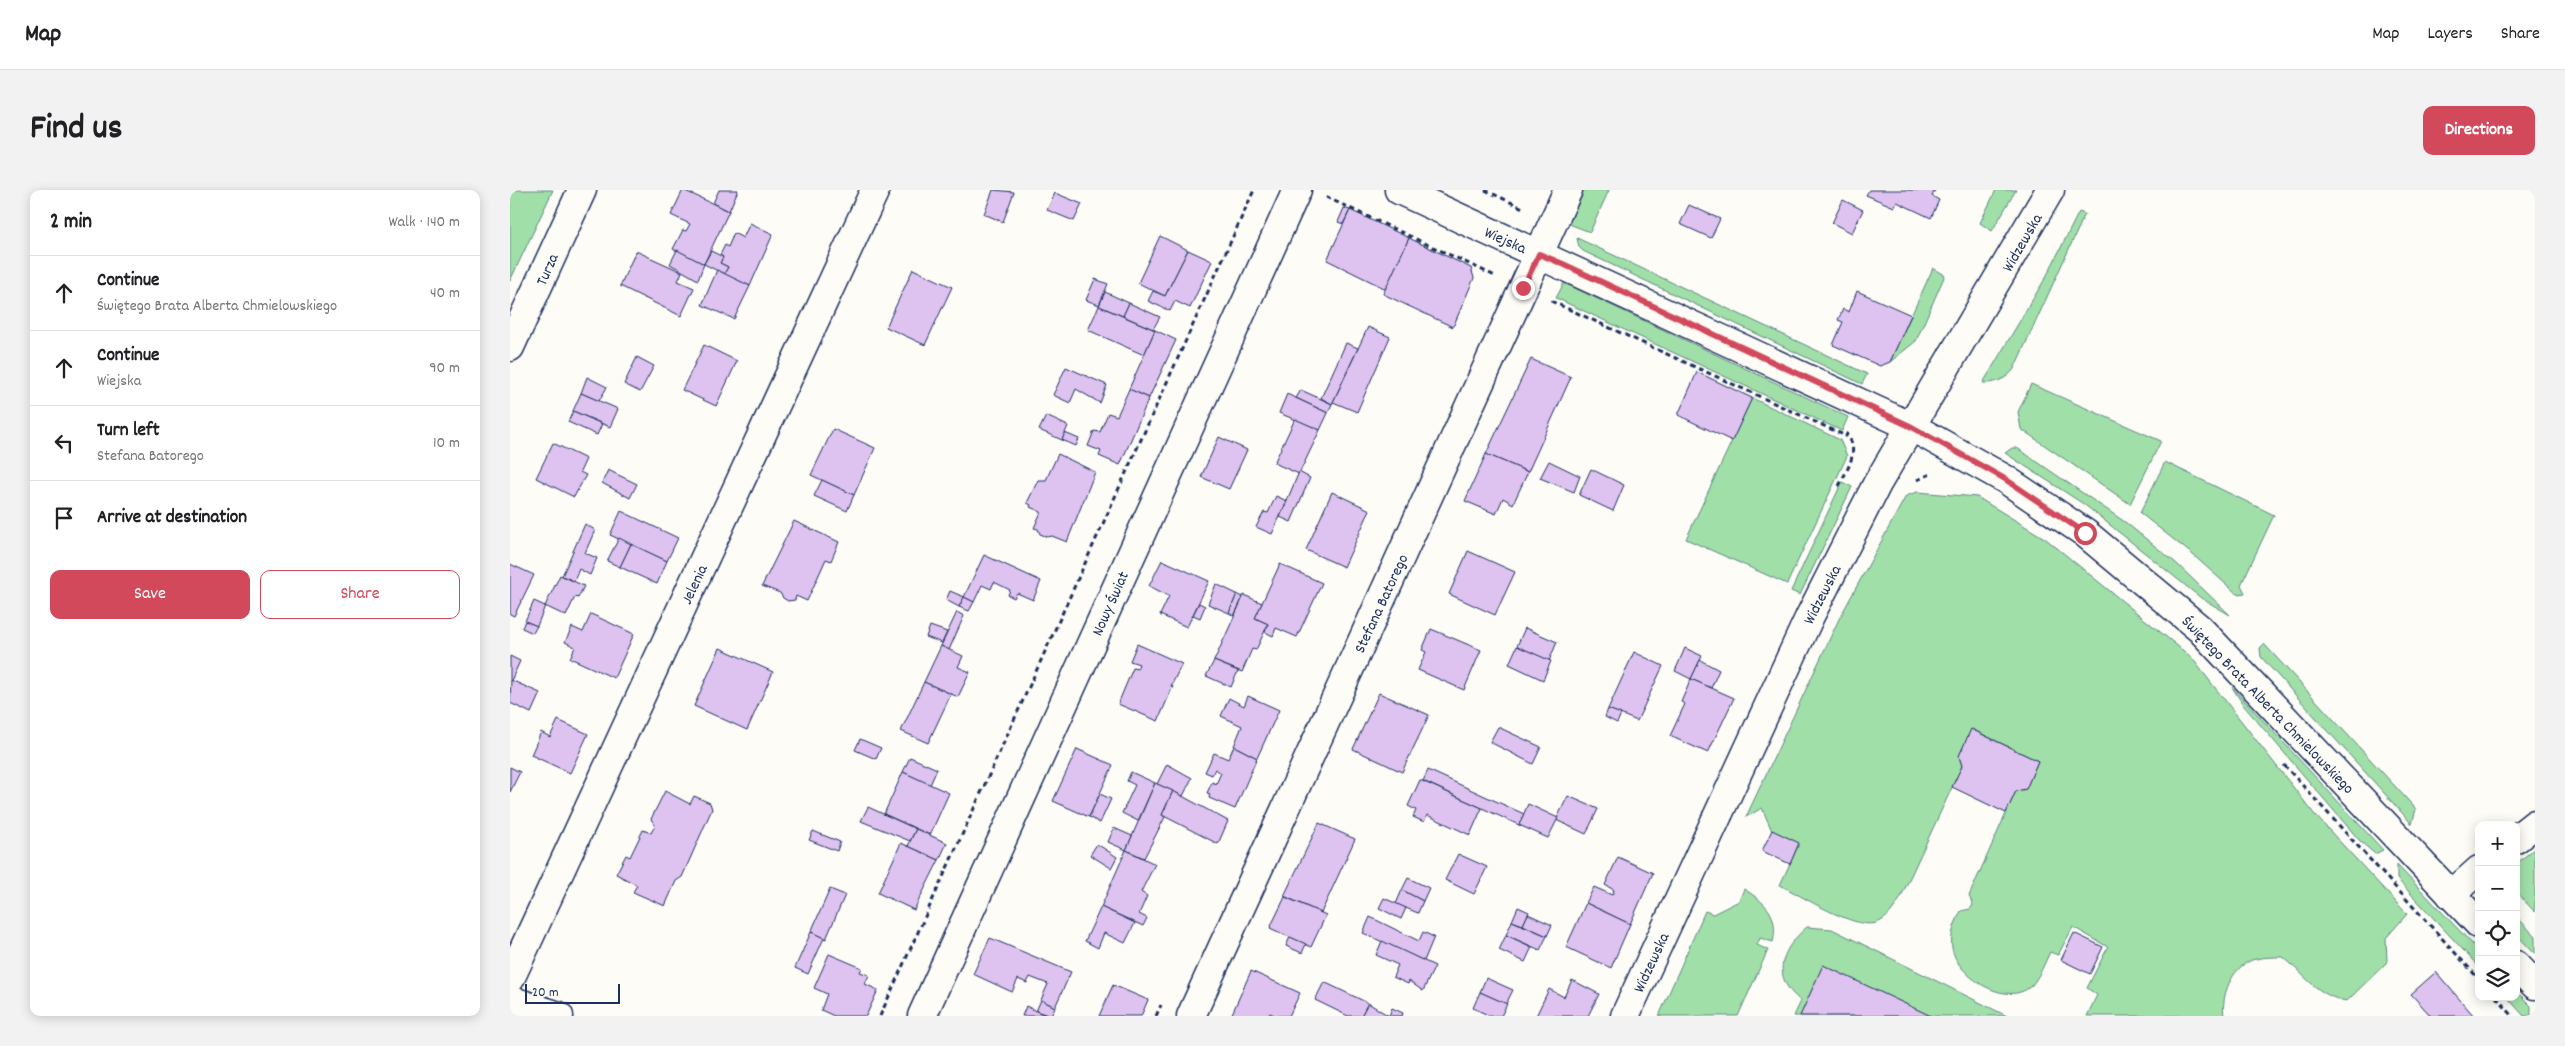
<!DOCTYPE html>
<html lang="en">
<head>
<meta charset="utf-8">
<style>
	:root { --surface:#fff; --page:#f2f2f2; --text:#202124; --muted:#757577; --line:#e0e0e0; --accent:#d1495b }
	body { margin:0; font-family:Dekko,sans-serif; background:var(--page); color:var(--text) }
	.controls { position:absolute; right:15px; bottom:15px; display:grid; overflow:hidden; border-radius:10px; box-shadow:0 2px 12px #0003 }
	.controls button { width:45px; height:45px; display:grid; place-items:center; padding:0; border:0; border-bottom:1px solid var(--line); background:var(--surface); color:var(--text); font:25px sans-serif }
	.scale { position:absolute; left:15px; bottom:12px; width:95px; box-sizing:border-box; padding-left:5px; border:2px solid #1b2f5e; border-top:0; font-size:14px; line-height:18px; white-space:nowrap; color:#1b2f5e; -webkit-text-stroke:4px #fdfcf7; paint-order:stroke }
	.stop { position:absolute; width:15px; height:15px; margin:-11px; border:4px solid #d1495b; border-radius:50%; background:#fff }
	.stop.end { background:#d1495b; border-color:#fff; box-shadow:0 1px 5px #0008 }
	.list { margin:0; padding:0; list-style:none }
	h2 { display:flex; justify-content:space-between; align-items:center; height:65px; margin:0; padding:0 20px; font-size:21px }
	h2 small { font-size:16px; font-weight:400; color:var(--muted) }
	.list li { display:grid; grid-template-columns:32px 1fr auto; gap:15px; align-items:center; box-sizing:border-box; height:75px; padding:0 20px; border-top:1px solid var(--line) }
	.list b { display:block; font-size:19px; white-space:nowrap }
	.list p { margin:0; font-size:16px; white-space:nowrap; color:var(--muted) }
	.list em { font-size:16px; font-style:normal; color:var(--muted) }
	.actions { display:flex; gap:10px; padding:15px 20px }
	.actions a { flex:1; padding:11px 0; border:1px solid var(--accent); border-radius:10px; text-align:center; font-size:18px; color:var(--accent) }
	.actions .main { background:var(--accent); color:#fff }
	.icon { flex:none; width:28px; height:28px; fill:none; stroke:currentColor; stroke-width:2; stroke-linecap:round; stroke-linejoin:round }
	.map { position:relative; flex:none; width:2025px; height:826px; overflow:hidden; border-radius:10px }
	header { display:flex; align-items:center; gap:30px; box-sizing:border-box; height:70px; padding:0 25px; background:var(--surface); border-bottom:1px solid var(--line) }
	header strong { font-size:24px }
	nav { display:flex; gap:28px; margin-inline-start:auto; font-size:18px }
	.intro { display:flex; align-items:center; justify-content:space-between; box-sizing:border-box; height:120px; padding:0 30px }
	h1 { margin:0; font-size:35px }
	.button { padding:12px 22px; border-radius:10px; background:var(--accent); color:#fff; font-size:18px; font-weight:700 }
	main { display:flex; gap:30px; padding:0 30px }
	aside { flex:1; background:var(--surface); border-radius:10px; box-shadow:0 2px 12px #0003 }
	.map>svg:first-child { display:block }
</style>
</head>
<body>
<header>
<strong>Map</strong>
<nav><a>Map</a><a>Layers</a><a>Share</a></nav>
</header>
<div class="intro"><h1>Find us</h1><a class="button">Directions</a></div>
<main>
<aside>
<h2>2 min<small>Walk · 140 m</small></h2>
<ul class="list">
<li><svg class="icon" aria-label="ahead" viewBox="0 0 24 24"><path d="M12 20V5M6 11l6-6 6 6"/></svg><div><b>Continue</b><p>Świętego Brata Alberta Chmielowskiego</p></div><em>40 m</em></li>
<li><svg class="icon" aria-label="ahead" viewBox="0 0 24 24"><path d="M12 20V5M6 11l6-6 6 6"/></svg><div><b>Continue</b><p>Wiejska</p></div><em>90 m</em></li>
<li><svg class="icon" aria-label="left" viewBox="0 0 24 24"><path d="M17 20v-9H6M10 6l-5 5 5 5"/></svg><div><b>Turn left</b><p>Stefana Batorego</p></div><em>10 m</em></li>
<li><svg class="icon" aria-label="arrive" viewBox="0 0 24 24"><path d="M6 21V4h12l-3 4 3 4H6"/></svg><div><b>Arrive at destination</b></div></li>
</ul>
<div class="actions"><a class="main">Save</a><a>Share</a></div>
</aside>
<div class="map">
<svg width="2025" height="826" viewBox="0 0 2025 826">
	<rect width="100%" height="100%" fill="#fdfcf7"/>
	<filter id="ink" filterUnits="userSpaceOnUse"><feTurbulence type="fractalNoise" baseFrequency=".02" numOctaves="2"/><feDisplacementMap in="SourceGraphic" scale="10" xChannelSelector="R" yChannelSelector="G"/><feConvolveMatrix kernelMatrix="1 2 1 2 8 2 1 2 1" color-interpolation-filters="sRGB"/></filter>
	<g filter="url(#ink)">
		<g fill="#a0dfa8" stroke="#5e8783">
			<polygon points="0,0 43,0 0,91"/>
			<polygon points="1064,0 1099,0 1080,42 1054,32"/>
			<polygon points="1486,0 1506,0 1482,41 1470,33"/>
			<path d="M1569 22 1575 24 1504 179C1497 189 1484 194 1473 193L1536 87Z"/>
			<polygon points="1067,48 1357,184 1352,194 1073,61 1069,57"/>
			<polygon points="1423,78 1435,85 1406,151 1380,172"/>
			<polygon points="1054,93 1338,227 1332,241 1046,108"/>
			<polygon points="1521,194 1651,251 1620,314 1511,239 1508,222"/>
			<polygon points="1242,208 1330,250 1337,266 1277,394 1176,349"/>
			<polygon points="1502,258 1507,258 1615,332 1666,373 1720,425 1691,408 1575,315 1495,263"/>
			<polygon points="1655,272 1764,325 1731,395 1735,403 1727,404 1682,364 1630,323"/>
			<polygon points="1332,292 1342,297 1290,405 1281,401"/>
			<path d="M1407 302 1467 307 1536 349 1681 467 1805 625 1897 724 1876 748 1877 772 1837 811C1808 807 1794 784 1773 767 1763 767 1752 767 1742 770 1721 778 1711 806 1714 826H1577L1587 805 1577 798 1598 757 1563 737 1548 765 1540 762C1535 772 1529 788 1521 796 1497 818 1447 787 1442 758 1440 744 1445 733 1451 721L1460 719 1463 715 1459 706 1506 601 1516 599 1528 571 1462 539 1449 566 1452 576 1390 709C1384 718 1377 730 1366 733 1345 740 1290 705 1270 695L1289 654 1262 641 1252 618 1236 627 1329 429 1396 306Z"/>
			<polygon points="1754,454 1906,619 1902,634 1751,467 1750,458"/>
			<polygon points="1722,497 1873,660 1865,664 1850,651 1734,516"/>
			<polygon points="2025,658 2025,722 2006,702 2006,674"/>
			<polygon points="1887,675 1969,761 1969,777 1887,689"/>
			<path d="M1234 699C1256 713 1269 725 1263 752L1250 748 1247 755 1258 760 1228 826H1149L1195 721 1203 724 1229 711Z"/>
			<polygon points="2006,726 2025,746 2025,764 2006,744"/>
			<path d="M1297 737 1322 739 1497 826H1284L1291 811C1260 787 1271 759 1297 737Z"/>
			<polygon points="2006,801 2021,816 2021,826 2014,826 1997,807 2006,807"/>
		</g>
		<g fill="#dec2f0" stroke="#1b2f5e">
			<polygon points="173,0 219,21 194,74 163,59 173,40 176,41 180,34 161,25"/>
			<polygon points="209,0 228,0 219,21 203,13"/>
			<polygon points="483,0 504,2 493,32 474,24"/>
			<polygon points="1359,0 1425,0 1422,6 1429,10 1421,28 1387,12 1384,17 1356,5"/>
			<polygon points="545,3 572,14 564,31 537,20"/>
			<polygon points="1333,10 1353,20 1342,43 1322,33"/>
			<polygon points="1179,15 1210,29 1201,48 1170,34"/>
			<polygon points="834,18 840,20 833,34 828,32"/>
			<polygon points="840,20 899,48 876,99 817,70"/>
			<polygon points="240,33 263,44 240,96 214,84 218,77 210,73 213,67 210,65 215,55 218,57 224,43 233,48"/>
			<polygon points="650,46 678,60 655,106 628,93"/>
			<polygon points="899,48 961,78 964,88 943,137 873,104"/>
			<polygon points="167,60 194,74 188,90 160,74"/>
			<polygon points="678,60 702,71 680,118 665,111 660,121 638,111 643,101 655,106"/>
			<polygon points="126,61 172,82 168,91 184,98 171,126 110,96"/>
			<polygon points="201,61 213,67 210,73 218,77 214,84 194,74"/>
			<polygon points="403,79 442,97 415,155 376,137"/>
			<polygon points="207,80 240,96 224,129 192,115"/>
			<polygon points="585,89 598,94 589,115 576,110"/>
			<polygon points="1347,101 1401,125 1380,172 1370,176 1323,155 1333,132 1328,130 1333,119 1339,122"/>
			<polygon points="595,102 619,113 613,126 589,116"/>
			<polygon points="619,113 650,127 643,139 613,126"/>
			<polygon points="589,116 645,140 634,165 578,140"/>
			<polygon points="858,137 880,147 847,222 823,212"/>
			<polygon points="645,140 666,150 639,208 619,199"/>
			<polygon points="836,153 848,158 822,214 811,208"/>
			<polygon points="194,155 227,171 206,216 172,200"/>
			<polygon points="127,167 144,176 130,202 114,194"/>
			<polygon points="1021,169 1061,187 1018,282 976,264"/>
			<polygon points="556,177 597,195 590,213 566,199 560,213 543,205"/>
			<polygon points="1187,182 1242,208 1222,251 1168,225"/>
			<polygon points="77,187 97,197 89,211 71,203"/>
			<polygon points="619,199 639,208 610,275 589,266 591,261 578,256 584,241 590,242 598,223 607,226"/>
			<polygon points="791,200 822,214 818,223 786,208"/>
			<polygon points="71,203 108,219 100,237 63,221"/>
			<polygon points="777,204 818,223 810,240 769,223"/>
			<polygon points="63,221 92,234 87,245 58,232"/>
			<polygon points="536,226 558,236 552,250 529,240"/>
			<polygon points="785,229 810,240 789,284 764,273"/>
			<polygon points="323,239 365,258 344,305 301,285"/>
			<polygon points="555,243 569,249 566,256 552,250"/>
			<polygon points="709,247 737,260 719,299 691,287"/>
			<polygon points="43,253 76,269 70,282 76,285 64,307 26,288"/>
			<polygon points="548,264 585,282 557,352 542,346 538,347 530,344 528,339 524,338 531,322 520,317 521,315 517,313 528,290 536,290"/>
			<polygon points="976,264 1018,282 1003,314 993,308 986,324 955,311"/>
			<polygon points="1039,271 1070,286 1064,302 1030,288"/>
			<polygon points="1081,279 1114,295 1103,321 1069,305"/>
			<polygon points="98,280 127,294 120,308 92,293"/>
			<polygon points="789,282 800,288 781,332 770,327"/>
			<polygon points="312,290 344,305 337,321 304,306"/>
			<polygon points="822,302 860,320 834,377 796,360"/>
			<polygon points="766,306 777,311 762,344 746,337 754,322 758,323"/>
			<polygon points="111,321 168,348 157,371 100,345"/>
			<polygon points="284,331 329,352 321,371 316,369 297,411 286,406 285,410 278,411 273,408 270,403 252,396"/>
			<polygon points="75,334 85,340 75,363 87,368 80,385 69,379 64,391 52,386"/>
			<polygon points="109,348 121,354 110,377 97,371"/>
			<polygon points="121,354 157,371 147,394 110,377"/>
			<polygon points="958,361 1005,382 985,425 939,404"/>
			<polygon points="474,365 531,391 523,410 507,403 504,408 498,405 500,400 484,392 481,399 472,395 464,412 454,407"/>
			<polygon points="652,370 699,391 677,437 650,425 659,406 639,396"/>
			<polygon points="0,374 24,385 4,426 0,424"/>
			<polygon points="770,374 812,393 787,447 766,438 763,446 755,442 758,434 745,428"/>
			<polygon points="50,385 74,396 68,408 65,407 56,426 35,416"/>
			<polygon points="706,394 727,404 719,423 698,414"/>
			<polygon points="440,401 454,407 449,417 436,410"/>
			<polygon points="727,404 733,407 724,426 719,423"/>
			<polygon points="734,405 752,413 745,428 758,434 746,460 742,459 732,482 704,471"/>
			<polygon points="454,407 464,412 459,421 449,417"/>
			<polygon points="24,411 35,416 27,436 15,431"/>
			<polygon points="689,413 695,416 690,428 683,425"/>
			<polygon points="447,422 454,426 439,460 431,456"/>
			<polygon points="81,424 124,444 104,488 60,468 65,457 55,452 62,437 73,442"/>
			<polygon points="15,431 27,436 23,443 12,438"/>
			<polygon points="420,436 437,442 432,453 416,447"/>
			<polygon points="1015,438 1047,452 1039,471 1007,456"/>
			<polygon points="921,439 971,460 954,500 908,480 916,462 912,460"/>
			<polygon points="627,454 672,474 661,496 663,496 648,531 608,514 623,478 627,479 629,474 620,471"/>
			<polygon points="431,456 453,466 448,477 460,482 448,507 414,492"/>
			<polygon points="1007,456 1041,471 1033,490 999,474"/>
			<polygon points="210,458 263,482 237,540 184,516"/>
			<polygon points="1175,458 1192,466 1181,489 1165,481"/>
			<polygon points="1124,462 1153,476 1127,531 1098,519"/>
			<polygon points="0,466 10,471 1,491 0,491"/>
			<polygon points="1190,470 1209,480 1201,498 1181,489"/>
			<polygon points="704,471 728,481 721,497 696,486"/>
			<polygon points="1181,489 1224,508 1198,563 1160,546 1175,514 1171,512"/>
			<polygon points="1,490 30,503 21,523 0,513"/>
			<polygon points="414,492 441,504 418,553 391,541"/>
			<polygon points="869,503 919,525 892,582 843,559"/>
			<polygon points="738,506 769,520 747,568 724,556 732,536 711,526 719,508 734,516"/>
			<polygon points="1098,519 1111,524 1107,533 1095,527"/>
			<polygon points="48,530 78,544 60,583 21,565 31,542 40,547"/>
			<polygon points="988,537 1031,557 1023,574 980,552"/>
			<polygon points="1461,539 1528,571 1516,599 1506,601 1496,623 1442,597 1452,576 1449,566"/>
			<polygon points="350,549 371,558 366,569 345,560"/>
			<polygon points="724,556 747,568 725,619 699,608 700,604 697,603 702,592 706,594 711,583 705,579 702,585 695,582 704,563 718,569"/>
			<polygon points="567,559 603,575 579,627 543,611"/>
			<polygon points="400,567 427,579 420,595 393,582"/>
			<polygon points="657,574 682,588 673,606 647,594"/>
			<polygon points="0,577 10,582 0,602"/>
			<polygon points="918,580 1014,624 1009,635 913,591"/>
			<polygon points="393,582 439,603 420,645 374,624"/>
			<polygon points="621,582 645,593 628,631 612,623 625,595 617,591"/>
			<polygon points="910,590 972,618 960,645 917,625 914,632 903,627 906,620 898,616"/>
			<polygon points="645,593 663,601 652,625 655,627 634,668 616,660"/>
			<polygon points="155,601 180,614 184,606 200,613 202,619 172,687 166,691 155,716 123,702 127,695 106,684 116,665 120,667 133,640 141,643 145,635 141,629"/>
			<polygon points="663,601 718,631 708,654 652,625"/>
			<polygon points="590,604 601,609 590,633 579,627"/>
			<polygon points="1058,606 1088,619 1076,644 1046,630"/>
			<polygon points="1018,614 1048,628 1038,648 1009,635"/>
			<polygon points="358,617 406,639 400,651 351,631"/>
			<polygon points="809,633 845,649 811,723 774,706"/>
			<polygon points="604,638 622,646 616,660 598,652"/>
			<polygon points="406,639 437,653 429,670 398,656"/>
			<polygon points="1262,640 1289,653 1280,674 1252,661"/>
			<polygon points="303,641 330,652 327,661 299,650"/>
			<polygon points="391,653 429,670 404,720 368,703"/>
			<polygon points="587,654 607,667 601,678 580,665"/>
			<polygon points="616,660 645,674 631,702 637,706 629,724 637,728 633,736 591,717"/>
			<polygon points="948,664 977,677 964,704 935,690"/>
			<polygon points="1108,667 1143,683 1120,734 1076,713 1084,697 1102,705 1104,700 1095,695"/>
			<polygon points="898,688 919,698 913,711 892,700"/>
			<polygon points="320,699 335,705 316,749 301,742"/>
			<polygon points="892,700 913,711 908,723 886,714"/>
			<polygon points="775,707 816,725 801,757 760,738"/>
			<polygon points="874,708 896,718 891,729 869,718"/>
			<polygon points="1076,713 1120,734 1101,778 1056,757"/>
			<polygon points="591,717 625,733 615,753 594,743 588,758 575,751"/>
			<polygon points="1008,717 1019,722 1013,735 1002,731"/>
			<polygon points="1018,724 1042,735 1037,746 1013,735"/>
			<polygon points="860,727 909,751 913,742 924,747 914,771 853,743"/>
			<polygon points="1002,731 1037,746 1030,760 996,745"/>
			<polygon points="301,742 314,748 298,784 285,778"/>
			<polygon points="1564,743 1593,757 1580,784 1551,770"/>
			<polygon points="996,745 1022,757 1015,772 989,760"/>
			<polygon points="780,747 796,754 792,763 776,756"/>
			<polygon points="480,748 561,782 545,817 531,810 538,794 520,787 517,793 508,789 502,802 463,784"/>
			<polygon points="872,751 925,776 913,801 899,791 898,794 883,787 888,775 866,765"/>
			<polygon points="319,764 352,778 350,782 359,785 355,794 368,800 356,826 324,826 311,820 317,804 304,798"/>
			<polygon points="1313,775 1421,826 1290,826"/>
			<polygon points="741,781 790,803 779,826 766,826 760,823 758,826 721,826"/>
			<polygon points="1926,782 1964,826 1921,826 1901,804"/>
			<polygon points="976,788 1003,800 996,814 970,802"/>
			<polygon points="1062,790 1089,804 1078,826 1026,826 1039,799 1054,807"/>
			<polygon points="814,792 858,813 851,826 838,826 805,810"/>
			<polygon points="603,795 638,810 631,826 589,826"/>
			<polygon points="970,802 997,814 991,826 980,826 963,818"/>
			<polygon points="531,810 545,817 541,826 526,821"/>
			<polygon points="858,813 879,826 882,818 893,823 892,826 851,826"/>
			<polygon points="516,816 526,821 537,826 512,826"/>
		</g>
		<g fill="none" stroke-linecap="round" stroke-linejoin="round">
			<defs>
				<g id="minor">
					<polyline points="889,0 1402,237 1495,289 1575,343 1690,439 1969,734"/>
					<polyline points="0,157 72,0"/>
					<polyline points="2006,649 2025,634"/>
					<polyline points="1941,705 1969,680"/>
					<polyline points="2006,775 2025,795"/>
					<polyline points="0,789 365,0"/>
					<polyline points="0,810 49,826"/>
					<polyline points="412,826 787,0"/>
					<polyline points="681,826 1058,0"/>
					<polyline points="1115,826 1300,426 1367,294 1540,0"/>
				</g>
			</defs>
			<use href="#minor" stroke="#1b2f5e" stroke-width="31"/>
			<g stroke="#1b2f5e" stroke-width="3" stroke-dasharray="5 4" stroke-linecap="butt">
				<polyline points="975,0 1015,19"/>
				<polyline points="816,7 985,86"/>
				<polyline points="1041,111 1336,246"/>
				<polyline points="1407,290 1421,284"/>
				<path d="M1329 296C1336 281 1348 265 1340 249L1336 246 1339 240"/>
				<polyline points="1774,575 1969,789"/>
				<polyline points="1986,807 2003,826"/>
				<polyline points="370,826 744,0"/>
				<polyline points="646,826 651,815"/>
			</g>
			<use href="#minor" stroke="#fdfcf7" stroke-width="28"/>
		</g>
	</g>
	<g fill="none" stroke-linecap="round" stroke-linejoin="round" filter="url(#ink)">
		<polyline stroke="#d1495b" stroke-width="6" points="1013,98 1029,64 1053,74 1402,237 1495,289 1575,343"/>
	</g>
	<g text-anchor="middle" stroke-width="4" stroke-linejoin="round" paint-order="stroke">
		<g font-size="16" fill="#1b2f5e" stroke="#fdfcf7">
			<text transform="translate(996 49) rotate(24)" y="6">Wiejska</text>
			<text transform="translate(1511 52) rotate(-60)" y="6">Widzewska</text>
			<text transform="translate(36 79) rotate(-66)" y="6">Turza</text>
			<text transform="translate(183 394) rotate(-65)" y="6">Jelenia</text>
			<text transform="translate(1311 404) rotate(-63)" y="6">Widzewska</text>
			<text transform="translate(599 413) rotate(-66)" y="6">Nowy Świat</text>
			<text transform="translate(870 413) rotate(-65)" y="6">Stefana Batorego</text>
			<text transform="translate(1759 514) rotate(46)" y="6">Świętego Brata Alberta Chmielowskiego</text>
			<text transform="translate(1140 772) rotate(-65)" y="6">Widzewska</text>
		</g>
	</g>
</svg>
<div class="controls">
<button>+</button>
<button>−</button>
<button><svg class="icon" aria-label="locate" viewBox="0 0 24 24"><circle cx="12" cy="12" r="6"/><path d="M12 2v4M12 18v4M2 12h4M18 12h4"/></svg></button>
<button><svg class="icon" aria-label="layers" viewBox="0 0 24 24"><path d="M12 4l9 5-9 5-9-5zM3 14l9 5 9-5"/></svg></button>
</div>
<div class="scale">20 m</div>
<div class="stop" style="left:1575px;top:343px"></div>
<div class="stop end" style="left:1013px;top:98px"></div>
</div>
</main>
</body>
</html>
